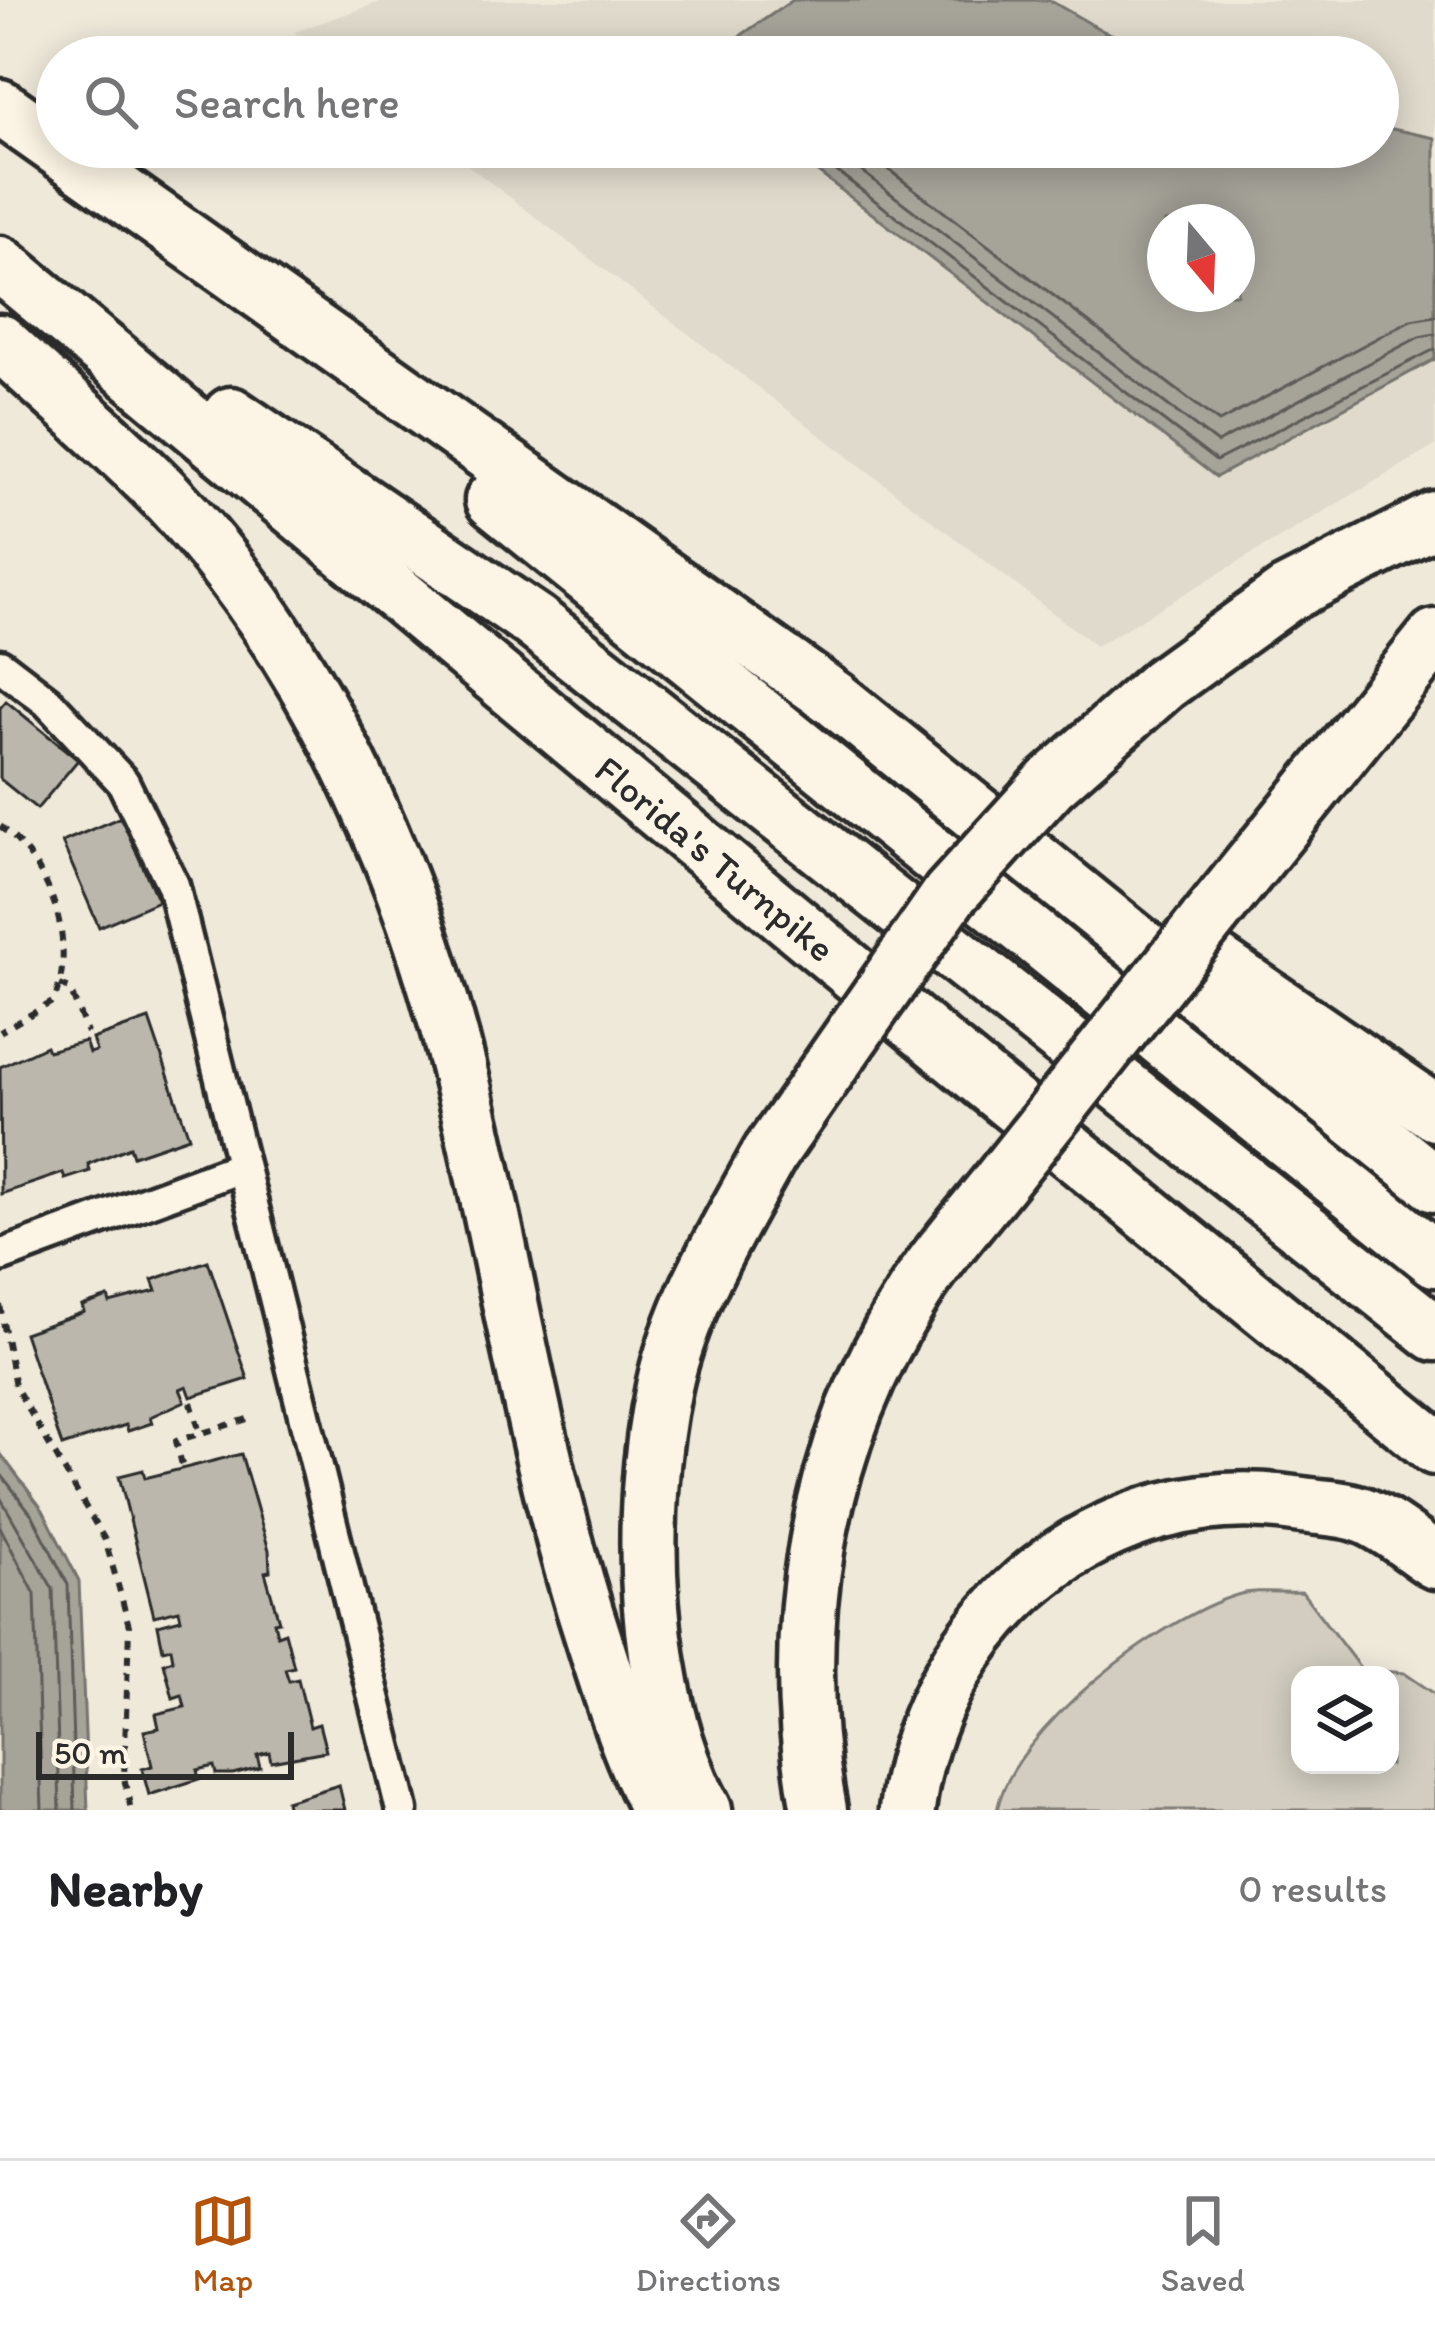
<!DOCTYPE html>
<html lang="en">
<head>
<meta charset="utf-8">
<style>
	:root { --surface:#fff; --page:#f2f2f2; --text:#202124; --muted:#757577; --line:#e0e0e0; --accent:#b45309 }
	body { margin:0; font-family:Itim,sans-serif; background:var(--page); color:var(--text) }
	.controls { position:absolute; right:36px; bottom:36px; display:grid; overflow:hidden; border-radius:24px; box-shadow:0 6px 30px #0003 }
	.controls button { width:108px; height:108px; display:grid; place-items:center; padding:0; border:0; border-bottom:3px solid var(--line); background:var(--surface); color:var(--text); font:60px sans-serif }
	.compass { position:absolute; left:1147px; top:204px; width:108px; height:108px; border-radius:50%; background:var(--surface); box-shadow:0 6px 30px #0003; rotate:161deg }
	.scale { position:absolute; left:36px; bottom:30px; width:258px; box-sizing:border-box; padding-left:12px; border:6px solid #2b2b2b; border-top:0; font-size:33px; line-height:42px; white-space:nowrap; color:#2b2b2b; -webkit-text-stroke:9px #fcf5e5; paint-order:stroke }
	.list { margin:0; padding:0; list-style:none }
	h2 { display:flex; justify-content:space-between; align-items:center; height:156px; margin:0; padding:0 48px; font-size:51px }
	h2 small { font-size:39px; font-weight:400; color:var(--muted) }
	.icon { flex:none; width:66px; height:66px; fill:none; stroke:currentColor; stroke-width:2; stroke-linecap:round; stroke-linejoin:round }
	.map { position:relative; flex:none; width:1435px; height:1810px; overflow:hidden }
	.search { position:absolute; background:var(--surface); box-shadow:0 6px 30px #0003; left:36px; right:36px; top:36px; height:132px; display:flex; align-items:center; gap:30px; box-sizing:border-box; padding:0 42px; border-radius:66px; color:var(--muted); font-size:45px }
	.sheet { height:348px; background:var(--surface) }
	nav { display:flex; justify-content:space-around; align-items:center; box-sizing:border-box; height:168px; border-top:3px solid var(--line); background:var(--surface); font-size:33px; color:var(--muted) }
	nav a { display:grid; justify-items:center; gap:6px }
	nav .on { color:var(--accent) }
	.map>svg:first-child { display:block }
</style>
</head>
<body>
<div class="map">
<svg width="1435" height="1810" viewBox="0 0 1435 1810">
	<rect width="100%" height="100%" fill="#efe9da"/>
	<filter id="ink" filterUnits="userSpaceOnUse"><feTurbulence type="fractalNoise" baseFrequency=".00833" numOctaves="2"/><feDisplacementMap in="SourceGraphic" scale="24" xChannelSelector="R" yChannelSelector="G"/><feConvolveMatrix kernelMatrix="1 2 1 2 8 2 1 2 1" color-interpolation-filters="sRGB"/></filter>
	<g filter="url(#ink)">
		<path fill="#e0dacc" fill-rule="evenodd" d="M386 0H1435V446L1096 646 444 147H1378V57H326L294 32ZM1165 222H1237V294H1165Z"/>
		<path fill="#d2cdc0" stroke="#7e7c76" stroke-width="3" fill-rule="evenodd" d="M1302 1592 1361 1669 1404 1673 1435 1694V1810H997C1013 1730 1160 1618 1237 1595 1256 1589 1282 1593 1302 1592ZM1300 1675H1390V1765H1300Z"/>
		<g fill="#a6a399" stroke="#75736d" stroke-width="3" fill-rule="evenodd">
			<polygon points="793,0 1049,0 1103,31 1171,57 709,57"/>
			<path d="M1378 126 1435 138V359L1216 477 785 147H1378ZM1237 222V294H1165V222Z"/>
			<polygon points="0,1453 43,1510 79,1581 88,1810 0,1810"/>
		</g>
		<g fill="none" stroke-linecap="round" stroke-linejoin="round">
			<g stroke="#5c5b57" stroke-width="3">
				<polyline points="805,147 1216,461 1435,349"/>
				<polyline points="830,147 1217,443 1419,337 1435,334"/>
				<polyline points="859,147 1219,422 1411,320 1435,316"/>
				<polyline points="0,1473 33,1516 68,1585 75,1810"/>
				<polyline points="0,1497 53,1589 60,1810"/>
				<polyline points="0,1527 35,1594 42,1810"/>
			</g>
		</g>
		<g fill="#bcb7ac" stroke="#2b2b2b" stroke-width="3">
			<polygon points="6,701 78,760 37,809 0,779 0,708"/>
			<polygon points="121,817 158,901 99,927 62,842"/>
			<polygon points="149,1019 189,1137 133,1156 130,1147 88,1164 90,1171 65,1179 63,1173 1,1194 0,1067 46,1046 48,1051 85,1041 89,1053 96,1051 92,1039"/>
			<polygon points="208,1261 248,1379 191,1397 187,1386 180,1389 185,1401 150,1417 152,1423 128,1431 126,1425 62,1446 24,1333 84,1312 82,1306 108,1297 110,1303 156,1291 152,1280"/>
			<polygon points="241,1454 269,1550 270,1571 265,1572 279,1621 274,1622 277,1635 285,1632 294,1667 285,1669 289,1681 298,1679 310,1727 319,1724 326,1751 271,1761 269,1752 257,1755 260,1767 233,1774 216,1774 214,1766 197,1770 199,1779 149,1795 142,1769 152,1766 144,1731 159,1728 156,1714 185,1707 182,1695 173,1698 164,1663 173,1660 171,1648 163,1650 158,1625 181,1619 179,1610 154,1616 119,1476 143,1470 145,1478"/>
			<polygon points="339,1785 345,1810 288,1810 286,1801"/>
		</g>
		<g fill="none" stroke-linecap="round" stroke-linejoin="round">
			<defs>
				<g id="minor">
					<polyline points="0,665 47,701 123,782 173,885 402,1810"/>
					<polyline points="0,1256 241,1167"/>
				</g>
				<g id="motorway">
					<polyline points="0,107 835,699 1435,1184"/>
					<path id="s1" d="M0 264 956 1058 1435 1447"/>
					<path d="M0 342C55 394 115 443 167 497 313 652 407 861 458 1066 506 1258 532 1450 594 1640 612 1697 631 1758 659 1810"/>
					<polyline points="231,415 534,621 1435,1333"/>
					<polyline points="493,500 1435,1259"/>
					<polyline points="1050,784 1163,684 1286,595 1435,519"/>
					<polyline points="1213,913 1435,637"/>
					<polyline points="1188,943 1435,1113"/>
					<path d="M704 1810C642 1695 637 1513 664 1387 681 1305 730 1226 770 1153"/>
					<path d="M819 1810C786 1633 816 1446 914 1293 941 1250 978 1210 1009 1170"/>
					<path d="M907 1810C931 1615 1105 1472 1302 1505 1322 1508 1347 1508 1365 1516 1390 1526 1413 1547 1435 1561"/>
				</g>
			</defs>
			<use href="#minor" stroke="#2b2b2b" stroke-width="39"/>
			<use href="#motorway" stroke="#2b2b2b" stroke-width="63"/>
			<g stroke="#2b2b2b" stroke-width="6" stroke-dasharray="9 9" stroke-linecap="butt">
				<path d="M0 826C50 863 78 942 54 1001L0 1032"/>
				<polyline points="60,985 70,989 87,1033"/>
				<polyline points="0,1305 15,1386 105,1540 120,1592 129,1626 124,1778 131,1810"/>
				<polyline points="191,1402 200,1433"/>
				<polyline points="182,1465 176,1441 254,1417"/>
			</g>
			<use href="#minor" stroke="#fcf5e5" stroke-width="30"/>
			<use href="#motorway" stroke="#fcf5e5" stroke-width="54"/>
			<defs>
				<g id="motorway-bridge">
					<polyline points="770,1153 950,894 1050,784"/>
					<polyline points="1009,1170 1213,913"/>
				</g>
			</defs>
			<use href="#motorway-bridge" stroke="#2b2b2b" stroke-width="63" stroke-linecap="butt"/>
			<use href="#motorway-bridge" stroke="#fcf5e5" stroke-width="54"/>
		</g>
	</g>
	<g text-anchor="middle" stroke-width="9" stroke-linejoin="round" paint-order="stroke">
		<g font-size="39" fill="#2b2b2b" stroke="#fcf5e5">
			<text dy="14" stroke="none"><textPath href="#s1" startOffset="930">Florida's Turnpike</textPath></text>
		</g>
	</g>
</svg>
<div class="controls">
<button><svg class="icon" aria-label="layers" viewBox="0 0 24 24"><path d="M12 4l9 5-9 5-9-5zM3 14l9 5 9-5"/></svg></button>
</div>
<svg class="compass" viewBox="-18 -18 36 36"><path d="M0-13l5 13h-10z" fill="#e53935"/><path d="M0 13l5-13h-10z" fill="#757577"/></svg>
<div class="scale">50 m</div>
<div class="search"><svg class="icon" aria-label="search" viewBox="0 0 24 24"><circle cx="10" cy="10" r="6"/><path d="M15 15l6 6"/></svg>Search here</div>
</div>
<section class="sheet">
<h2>Nearby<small>0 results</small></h2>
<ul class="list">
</ul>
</section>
<nav>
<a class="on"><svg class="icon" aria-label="map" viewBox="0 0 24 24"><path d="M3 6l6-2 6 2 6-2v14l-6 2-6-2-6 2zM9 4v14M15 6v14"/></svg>Map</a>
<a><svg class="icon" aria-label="directions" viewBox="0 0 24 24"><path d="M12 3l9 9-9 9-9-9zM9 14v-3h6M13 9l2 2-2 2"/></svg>Directions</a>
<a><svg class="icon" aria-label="saved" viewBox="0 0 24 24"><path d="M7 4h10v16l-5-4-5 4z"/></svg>Saved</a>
</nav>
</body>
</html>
